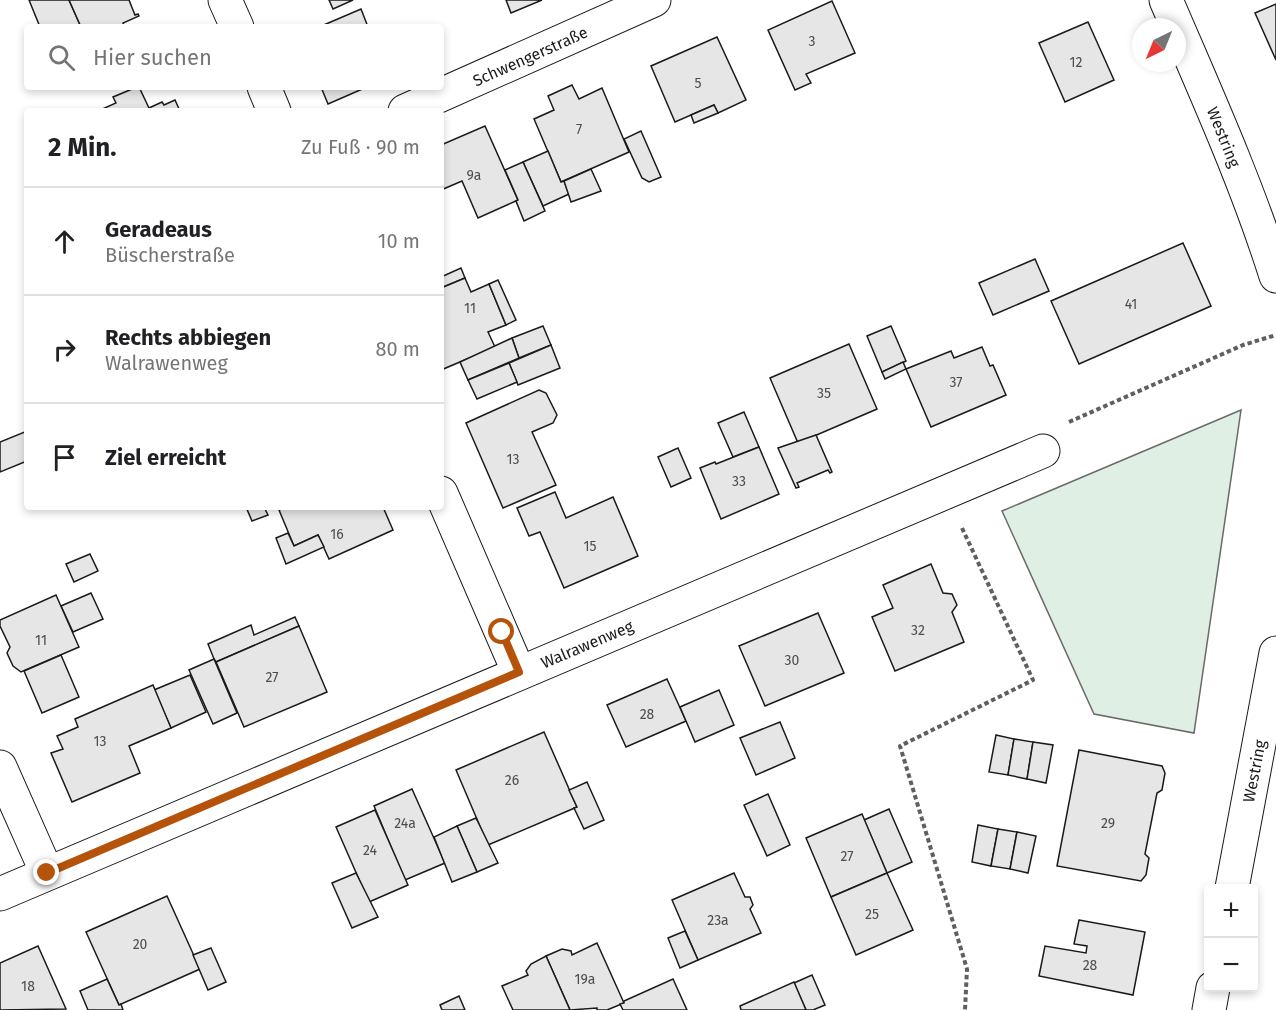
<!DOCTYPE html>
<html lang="de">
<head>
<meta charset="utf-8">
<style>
	:root { --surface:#fff; --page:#f2f2f2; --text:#202124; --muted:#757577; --line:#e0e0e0 }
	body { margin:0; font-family:"Fira Sans",sans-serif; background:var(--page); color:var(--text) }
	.controls { position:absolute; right:18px; bottom:18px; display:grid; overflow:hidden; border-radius:6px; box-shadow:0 3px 9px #0003 }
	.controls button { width:54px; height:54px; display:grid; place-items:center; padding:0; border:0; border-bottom:2px solid var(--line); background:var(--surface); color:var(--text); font:30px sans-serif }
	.compass { position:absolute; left:1132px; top:18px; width:54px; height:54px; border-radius:50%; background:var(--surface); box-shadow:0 3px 9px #0003; rotate:223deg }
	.stop { position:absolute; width:18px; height:18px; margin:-14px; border:4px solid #b45309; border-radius:50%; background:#fff }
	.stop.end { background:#b45309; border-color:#fff; box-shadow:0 2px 6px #0008 }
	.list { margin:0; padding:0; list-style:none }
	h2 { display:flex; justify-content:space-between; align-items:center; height:78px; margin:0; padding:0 24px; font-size:26px }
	h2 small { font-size:20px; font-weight:400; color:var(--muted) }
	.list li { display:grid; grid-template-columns:39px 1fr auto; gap:18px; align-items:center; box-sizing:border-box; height:108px; padding:0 24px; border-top:2px solid var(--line) }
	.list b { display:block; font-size:22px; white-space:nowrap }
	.list p { margin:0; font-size:20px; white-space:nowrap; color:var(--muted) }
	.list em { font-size:20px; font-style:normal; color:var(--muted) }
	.icon { flex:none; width:33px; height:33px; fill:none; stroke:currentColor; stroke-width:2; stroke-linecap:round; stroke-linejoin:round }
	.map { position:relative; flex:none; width:1276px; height:1010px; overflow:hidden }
	.search { position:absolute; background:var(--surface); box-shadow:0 3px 9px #0003; left:24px; top:24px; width:420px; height:66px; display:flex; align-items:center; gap:15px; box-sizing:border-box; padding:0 21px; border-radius:6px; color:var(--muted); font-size:22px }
	.panel { position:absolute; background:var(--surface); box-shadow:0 3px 9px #0003; left:24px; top:108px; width:420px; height:402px; border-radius:6px }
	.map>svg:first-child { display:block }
</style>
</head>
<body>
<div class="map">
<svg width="1276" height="1010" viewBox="0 0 1276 1010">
	<rect width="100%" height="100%" fill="#fff"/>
	<polygon fill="#e0efe3" stroke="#6a6a6a" stroke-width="1.5" points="1241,410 1194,733 1094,714 1002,511"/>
	<g fill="#e6e6e6" stroke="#1a1a1a" stroke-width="1.5">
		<polygon points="29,0 69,0 81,27 40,27"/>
		<polygon points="69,0 129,0 135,15 138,14 139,16 123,23 124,25 120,27 81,27"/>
		<polygon points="329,0 353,0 333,9"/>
		<polygon points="506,0 542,0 511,13"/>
		<polygon points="832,1 855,53 806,74 811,83 795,90 768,30"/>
		<polygon points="1276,4 1276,60 1255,13"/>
		<polygon points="361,9 368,27 319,27"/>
		<polygon points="1088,22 1114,80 1065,102 1039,43"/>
		<polygon points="717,37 746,100 718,113 714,105 675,122 651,66"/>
		<polygon points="572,85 579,99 602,88 629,152 561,182 534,119 554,110 548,96"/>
		<polygon points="137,87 139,87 149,108 162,102 164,105 175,100 180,111 98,111 116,103 113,97"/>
		<polygon points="321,87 367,87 328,104"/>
		<polygon points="714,105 718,113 694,123 691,115"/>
		<polygon points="485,126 518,200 478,218 462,181 441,190 441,145"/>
		<polygon points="641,131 661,177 649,182 642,178 624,139"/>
		<polygon points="548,151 561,182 564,181 569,194 543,206 523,162"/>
		<polygon points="523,162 545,211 524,221 516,201 518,200 505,170"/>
		<polygon points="591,169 601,191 571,202 564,181"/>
		<polygon points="1183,243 1211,306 1079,364 1051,301"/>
		<polygon points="1035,259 1049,291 993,315 979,283"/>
		<polygon points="461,268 465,278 441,288 441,277"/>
		<polygon points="465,278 471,292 489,284 506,325 488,332 495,347 441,370 441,288"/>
		<polygon points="498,280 516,320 506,325 489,284"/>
		<polygon points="543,326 551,345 519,358 512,338"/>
		<polygon points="891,326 906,361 882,372 867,336"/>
		<polygon points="512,338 519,358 468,380 460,362"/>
		<polygon points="849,344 877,409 798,443 770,378"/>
		<polygon points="551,345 560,368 518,385 509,363"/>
		<polygon points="982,347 990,366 993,365 1006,395 931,427 906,369 951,351 954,358"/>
		<polygon points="903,362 906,369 885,379 882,372"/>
		<polygon points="509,363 517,382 477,399 468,380"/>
		<polygon points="539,390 546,393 557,415 553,423 532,432 556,485 503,508 466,423"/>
		<polygon points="744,412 759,447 733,457 718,423"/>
		<polygon points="27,431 27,461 0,472 0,442"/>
		<polygon points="816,435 832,472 830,473 828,470 797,483 799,487 796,488 778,448"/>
		<polygon points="759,447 779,494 721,519 700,468 715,462 716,464"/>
		<polygon points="678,448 691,478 671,487 658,457"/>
		<polygon points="555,492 566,518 613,497 638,556 564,588 540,532 529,536 517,508"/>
		<polygon points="246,507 264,507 268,515 252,521"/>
		<polygon points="288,507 383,507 393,530 329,559 318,535 294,546 279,510"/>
		<polygon points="288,533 294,546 318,535 324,547 286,564 276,538"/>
		<polygon points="90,554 98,571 74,582 66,564"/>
		<polygon points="931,564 943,593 952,594 957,605 952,612 964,642 895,671 872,617 893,608 883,585"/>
		<polygon points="91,593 103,619 73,632 61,606"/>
		<polygon points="56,595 79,647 21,672 13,666 7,653 10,647 0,626 0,620"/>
		<polygon points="818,613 844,673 765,706 739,646"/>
		<polygon points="295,617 299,626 216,662 214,659 208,644 251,625 254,635"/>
		<polygon points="299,626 327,692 244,727 216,662"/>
		<polygon points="61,655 79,697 42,713 24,671"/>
		<polygon points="214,659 237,713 213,724 189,670"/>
		<polygon points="190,675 206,712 171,728 154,690"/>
		<polygon points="667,679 686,721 626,747 607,705"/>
		<polygon points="153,685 171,728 129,746 140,773 72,802 51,753 63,749 57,736 78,727 75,719"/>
		<polygon points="719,690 734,725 695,742 680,707"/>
		<polygon points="780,722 795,758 756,775 740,738"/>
		<polygon points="544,732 577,807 488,845 456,770"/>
		<polygon points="996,735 1014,739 1008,775 989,772"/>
		<polygon points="1014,739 1033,742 1027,779 1008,775"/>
		<polygon points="1033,742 1053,745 1046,783 1027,779"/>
		<polygon points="1079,750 1162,766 1165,773 1162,790 1157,793 1145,854 1149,858 1146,875 1141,881 1057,866"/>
		<polygon points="587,782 604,820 584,829 574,808 577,807 569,790"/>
		<polygon points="412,789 445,863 405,880 374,806"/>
		<polygon points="768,794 790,845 767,856 744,805"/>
		<polygon points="889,809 912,862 887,873 864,820"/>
		<polygon points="375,810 408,885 369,902 336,827"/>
		<polygon points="862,814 887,873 831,897 806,838"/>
		<polygon points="476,818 498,863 477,872 457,826"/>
		<polygon points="978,825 998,829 991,866 972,862"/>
		<polygon points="457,826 477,872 452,882 434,837"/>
		<polygon points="998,829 1017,832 1010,869 991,866"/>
		<polygon points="1017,832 1036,836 1028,873 1010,869"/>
		<polygon points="356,873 378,917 352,928 332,883"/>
		<polygon points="734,873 745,897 750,897 753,905 750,909 761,933 698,960 672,900"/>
		<polygon points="887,873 913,930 856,955 831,897"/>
		<polygon points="167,896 200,969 119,1005 86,932"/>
		<polygon points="1079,920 1145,932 1133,995 1039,976 1045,946 1086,953 1087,946 1074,944"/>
		<polygon points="685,931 698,960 680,968 668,938"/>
		<polygon points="597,943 624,1003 607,1010 597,1010 597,1008 570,1010 546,956 562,949 571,951 572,955"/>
		<polygon points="38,946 66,1009 0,1010 0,963"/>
		<polygon points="211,948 226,982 208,990 193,955"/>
		<polygon points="546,956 570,1010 513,1010 502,986 528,975 526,971 531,964"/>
		<polygon points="812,975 825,1005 813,1010 806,1010 794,983"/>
		<polygon points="107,979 119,1005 121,1004 123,1010 88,1010 80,991"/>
		<polygon points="673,979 687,1010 623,1010 620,1004 624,1003 624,1001"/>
		<polygon points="794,982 806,1010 741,1010 740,1006"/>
		<polygon points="459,996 465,1010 442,1010 440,1005"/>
	</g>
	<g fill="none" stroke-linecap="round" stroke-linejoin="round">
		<defs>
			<g id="street">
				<polyline points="225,0 237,27"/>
				<polyline points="264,87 274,111"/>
				<polyline points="405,111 654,0"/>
				<polyline points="441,493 519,673"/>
				<polyline points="0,767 47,873"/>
				<polyline points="0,894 1043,451"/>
			</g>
			<g id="secondary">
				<path d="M1166 0C1205 91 1246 181 1276 276"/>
				<polyline points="1232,888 1276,653"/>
				<polyline points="1209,1010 1213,988"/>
			</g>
		</defs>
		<use href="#street" stroke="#1a1a1a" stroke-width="35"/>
		<use href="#secondary" stroke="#1a1a1a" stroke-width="35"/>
		<g stroke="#5f5f5f" stroke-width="4" stroke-dasharray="4.5 3" stroke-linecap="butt">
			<polyline points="1069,422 1243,345 1276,335"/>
			<polyline points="962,528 1033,680 900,746 967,969 965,1010"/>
		</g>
		<use href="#street" stroke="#fff" stroke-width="33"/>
		<use href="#secondary" stroke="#fff" stroke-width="33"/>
	</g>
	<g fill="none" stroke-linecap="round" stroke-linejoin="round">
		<polyline stroke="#b45309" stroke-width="8" points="47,873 519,672 502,632"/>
	</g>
	<g text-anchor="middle" stroke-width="4.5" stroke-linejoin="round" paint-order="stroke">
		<g font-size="14" fill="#4d4d4d">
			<text x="812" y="46">3</text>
			<text x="1076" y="67">12</text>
			<text x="698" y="88">5</text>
			<text x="579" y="134">7</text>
			<text x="474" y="180">9a</text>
			<text x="1131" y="309">41</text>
			<text x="470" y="313">11</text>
			<text x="956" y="387">37</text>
			<text x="824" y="398">35</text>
			<text x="513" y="464">13</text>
			<text x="739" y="486">33</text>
			<text x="337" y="539">16</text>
			<text x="590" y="551">15</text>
			<text x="918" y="635">32</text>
			<text x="41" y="645">11</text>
			<text x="792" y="665">30</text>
			<text x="272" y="682">27</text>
			<text x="647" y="719">28</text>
			<text x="100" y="746">13</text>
			<text x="512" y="785">26</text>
			<text x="405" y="828">24a</text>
			<text x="1108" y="828">29</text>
			<text x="370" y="855">24</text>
			<text x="847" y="861">27</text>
			<text x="872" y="919">25</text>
			<text x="718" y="925">23a</text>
			<text x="140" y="949">20</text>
			<text x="1090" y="970">28</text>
			<text x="585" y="984">19a</text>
			<text x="28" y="991">18</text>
		</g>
		<g font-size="16" fill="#1a1a1a" stroke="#fff">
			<text transform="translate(530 56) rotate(-24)" y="6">Schwengerstraße</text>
			<text transform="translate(1224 137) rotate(68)" y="6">Westring</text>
			<text transform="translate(587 644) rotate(-23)" y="6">Walrawenweg</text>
			<text transform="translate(1254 771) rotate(-79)" y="6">Westring</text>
		</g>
	</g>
</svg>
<div class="controls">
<button>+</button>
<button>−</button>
</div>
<svg class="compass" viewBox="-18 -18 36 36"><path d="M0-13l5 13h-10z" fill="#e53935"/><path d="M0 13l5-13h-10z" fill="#757577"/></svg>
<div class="stop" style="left:502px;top:632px"></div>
<div class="stop end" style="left:47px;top:873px"></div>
<div class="search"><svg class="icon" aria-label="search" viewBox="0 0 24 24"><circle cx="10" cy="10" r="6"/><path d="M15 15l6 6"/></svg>Hier suchen</div>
<section class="panel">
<h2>2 Min.<small>Zu Fuß · 90 m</small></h2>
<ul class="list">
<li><svg class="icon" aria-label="ahead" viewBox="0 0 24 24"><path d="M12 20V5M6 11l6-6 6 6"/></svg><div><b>Geradeaus</b><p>Büscherstraße</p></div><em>10 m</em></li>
<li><svg class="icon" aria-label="right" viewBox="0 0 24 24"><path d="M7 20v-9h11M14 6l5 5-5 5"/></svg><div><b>Rechts abbiegen</b><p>Walrawenweg</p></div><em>80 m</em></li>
<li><svg class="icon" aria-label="arrive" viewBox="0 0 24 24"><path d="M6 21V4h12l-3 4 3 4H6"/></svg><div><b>Ziel erreicht</b></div></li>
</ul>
</section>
</div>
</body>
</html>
